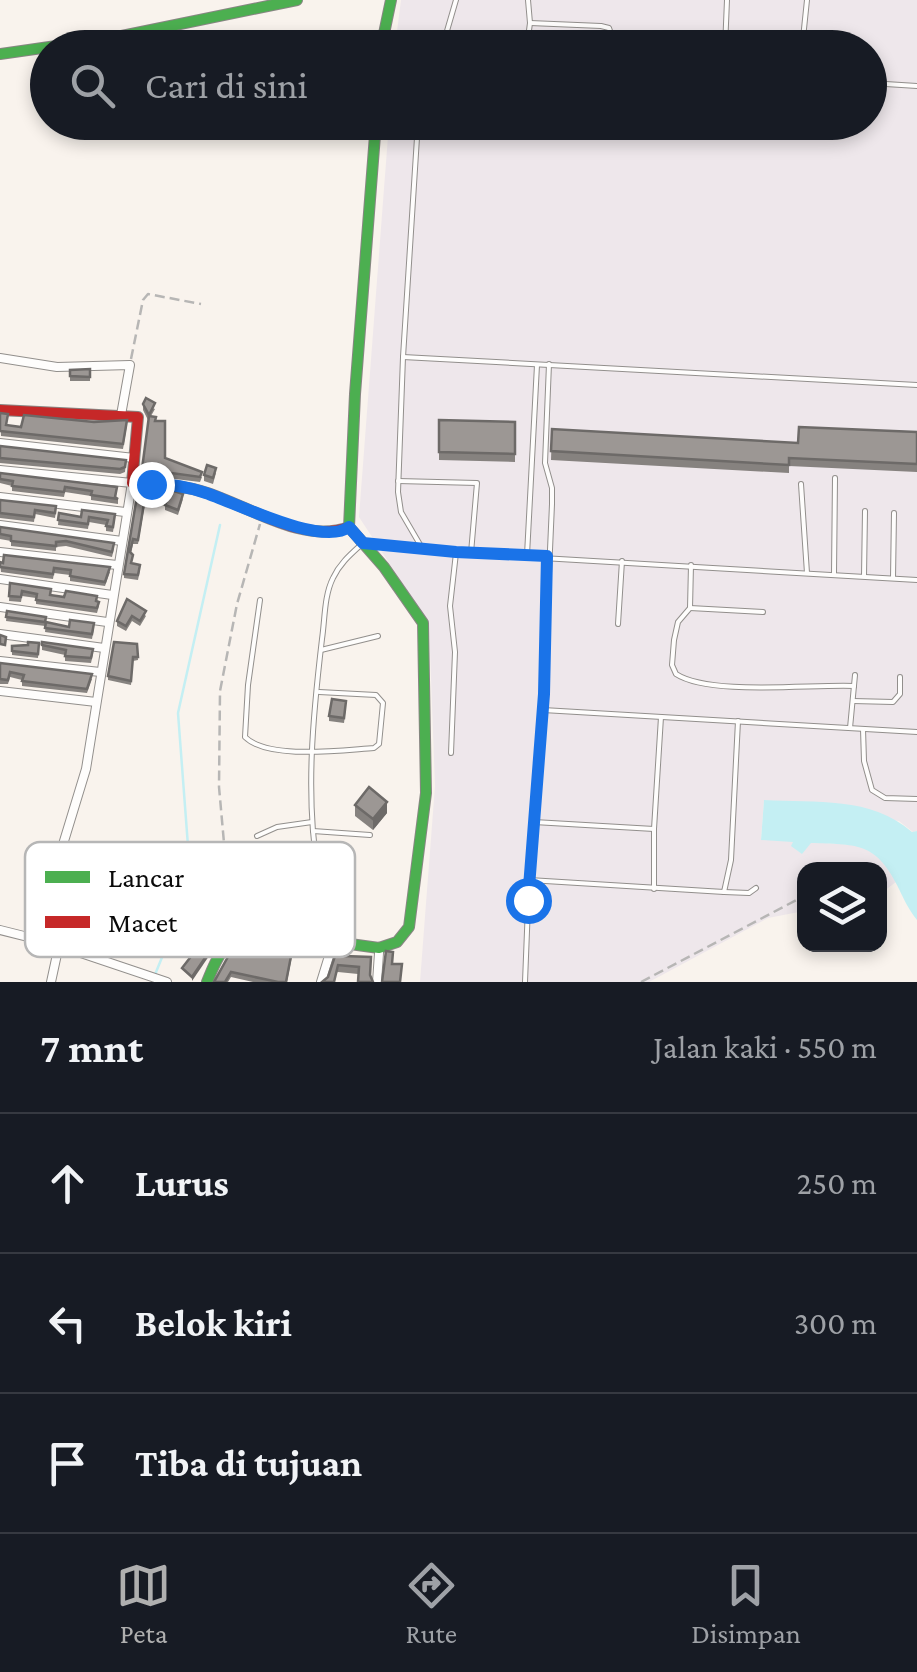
<!DOCTYPE html>
<html lang="id">
<head>
<meta charset="utf-8">
<style>
	:root { --surface:#171b24; --page:#242831; --text:#f1f3f6; --muted:#9ea1a6; --line:#363941; --accent:#afafaf }
	body { margin:0; font-family:"Crimson Pro",serif; background:var(--page); color:var(--text) }
	.controls { position:absolute; right:30px; bottom:30px; display:grid; overflow:hidden; border-radius:20px; box-shadow:0 5px 15px #0003 }
	.controls button { width:90px; height:90px; display:grid; place-items:center; padding:0; border:0; border-bottom:2px solid var(--line); background:var(--surface); color:var(--text); font:50px sans-serif }
	.stop { position:absolute; width:30px; height:30px; margin:-22px; border:8px solid #1a73e8; border-radius:50%; background:#fff }
	.stop.end { background:#1a73e8; border-color:#fff; box-shadow:0 2px 10px #0008 }
	.list { margin:0; padding:0; list-style:none }
	h2 { display:flex; justify-content:space-between; align-items:center; height:130px; margin:0; padding:0 40px; font-size:42px }
	h2 small { font-size:32px; font-weight:400; color:var(--muted) }
	.list li { display:grid; grid-template-columns:65px 1fr auto; gap:30px; align-items:center; box-sizing:border-box; height:140px; padding:0 40px; border-top:2px solid var(--line) }
	.list b { display:block; font-size:38px; white-space:nowrap }
	.list em { font-size:32px; font-style:normal; color:var(--muted) }
	.icon { flex:none; width:55px; height:55px; fill:none; stroke:currentColor; stroke-width:2; stroke-linecap:round; stroke-linejoin:round }
	.map { position:relative; flex:none; width:917px; height:982px; overflow:hidden }
	.search { position:absolute; background:var(--surface); box-shadow:0 5px 15px #0003; left:30px; right:30px; top:30px; height:110px; display:flex; align-items:center; gap:25px; box-sizing:border-box; padding:0 35px; border-radius:55px; color:var(--muted); font-size:38px }
	.sheet { height:550px; background:var(--surface) }
	nav { display:flex; justify-content:space-around; align-items:center; box-sizing:border-box; height:140px; border-top:2px solid var(--line); background:var(--surface); font-size:28px; color:var(--muted) }
	nav a { display:grid; justify-items:center; gap:5px }
	nav .on { color:var(--accent) }
	.map>svg:first-child { display:block }
</style>
</head>
<body>
<div class="map">
<svg width="917" height="982" viewBox="0 0 917 982">
	<rect width="100%" height="100%" fill="#f9f3ed"/>
	<polygon fill="#eee7eb" points="401,0 917,0 917,831 913,832 899,821 764,800 761,839 856,845 871,850 883,859 896,882 880,894 880,869 804,869 804,911 768,918 649,982 420,982 435,786 429,624 359,517 389,123 870,122 870,48 395,47"/>
	<path fill="#c4eff3" d="M764 800C816 803 871 796 912 832L917 831V920C908 909 903 897 897 885 875 841 855 845 811 843L802 854 791 846 793 842 761 840Z"/>
	<g fill="none" stroke-linecap="round" stroke-linejoin="round">
		<polyline stroke="#c4eff3" stroke-width="2.5" points="152,982 191,886 178,713 220,525"/>
		<defs>
			<g id="lane">
				<polyline points="530,23 601,26 609,28 616,48"/>
				<polyline points="527,45 530,23 528,0"/>
				<polyline points="527,46 611,48"/>
				<polyline points="442,48 456,0"/>
				<polyline points="725,48 727,0"/>
				<polyline points="802,48 807,0"/>
				<polyline points="870,83 917,86"/>
				<polyline points="418,122 403,357 398,492 401,512 422,548 456,553 917,580"/>
				<polyline points="403,357 917,385"/>
				<polyline points="549,364 545,463 552,488 552,504 543,710 917,732"/>
				<polyline points="398,481 477,483 471,553"/>
				<polyline points="801,484 807,573"/>
				<polyline points="527,555 537,365"/>
				<path d="M691 565 690 608 678 622 674 640 672 665 676 674C710 696 811 684 854 686"/>
				<polyline points="834,574 835,478"/>
				<polyline points="864,576 865,511"/>
				<polyline points="893,578 894,513"/>
				<path d="M260 600 248 685 245 737C268 760 342 750 374 748L379 744 383 703 376 695 319 692"/>
				<polyline points="690,608 763,612"/>
				<polyline points="618,624 622,561"/>
				<polyline points="321,650 378,636"/>
				<polyline points="853,701 893,702 900,694 900,677"/>
				<polyline points="543,710 529,880 724,892 731,860 738,721"/>
				<polyline points="850,728 855,675"/>
				<polyline points="863,729 864,761 872,790 885,798 917,799"/>
				<polyline points="451,753 455,652 450,606 456,553"/>
				<polyline points="534,822 654,829"/>
				<polyline points="313,831 370,835"/>
				<polyline points="257,836 277,827 312,822"/>
				<path d="M318 872C305 796 313 715 322 639 325 619 324 596 333 578 340 563 351 554 363 543L421 548"/>
				<polyline points="654,889 654,829 661,717"/>
				<polyline points="724,892 749,893 756,888"/>
				<polyline points="525,982 529,880"/>
			</g>
			<g id="street">
				<polyline points="0,358 57,367 130,365 121,415"/>
				<polyline points="0,443 134,458"/>
				<polyline points="0,470 132,483 86,769 57,864 56,872 68,880 66,897"/>
				<polyline points="0,497 125,512"/>
				<polyline points="0,525 122,541"/>
				<polyline points="0,552 117,565"/>
				<polyline points="0,579 112,595"/>
				<polyline points="0,607 107,622"/>
				<polyline points="0,634 104,648"/>
				<polyline points="0,661 100,672"/>
				<polyline points="0,691 96,702"/>
				<polyline points="0,930 48,942 167,982"/>
				<polyline points="51,982 59,945"/>
				<polyline points="321,982 333,943"/>
				<polyline points="377,982 379,953"/>
			</g>
			<g id="fast">
				<polyline points="381,48 391,0"/>
				<polyline points="0,54 112,38 297,0"/>
				<path d="M207 982C219 952 224 941 256 931L379 948 397 942 409 927 426 793 423 623 384 567 349 527 355 394 376 122"/>
			</g>
			<path id="jam" d="M0 410 138 417 132 483C155 484 179 485 201 491 247 504 301 545 349 527"/>
		</defs>
		<use href="#lane" stroke="#928f8c" stroke-width="6"/>
		<use href="#street" stroke="#928f8c" stroke-width="10"/>
		<use href="#fast" stroke="#888683" stroke-width="12"/>
		<use href="#jam" stroke="#888683" stroke-width="12"/>
		<g stroke="#b7b6b5" stroke-width="2.5" stroke-dasharray="10 5" stroke-linecap="butt">
			<polyline points="131,359 143,300 148,294 201,304"/>
			<polyline points="235,929 231,921 219,787 220,691 237,604 260,524"/>
			<polyline points="641,982 804,896"/>
		</g>
		<use href="#lane" stroke="#fefdfc" stroke-width="4"/>
		<use href="#street" stroke="#fefdfc" stroke-width="8"/>
		<use href="#fast" stroke="#4caf50" stroke-width="10"/>
		<use href="#jam" stroke="#c62828" stroke-width="10"/>
	</g>
	<g fill="#86827f">
		<polygon points="90,369 90,381 70,381 70,370"/>
		<polygon points="143,404 155,409 151,416 155,421 165,458 202,477 200,482 142,475 148,420 143,410"/>
		<polygon points="0,413 7,425 21,427 127,425 123,449 1,436"/>
		<polygon points="439,420 515,422 515,462 439,460"/>
		<polygon points="552,429 798,443 917,432 917,472 789,466 789,473 551,460"/>
		<polygon points="0,446 126,460 125,472 120,474 0,463"/>
		<polygon points="0,473 117,487 116,497 118,499 118,504 91,500 91,496 65,492 64,497 12,491 12,486 0,483"/>
		<polygon points="216,473 213,484 204,481 204,475"/>
		<polygon points="146,491 145,504 138,544 133,544 131,553 132,563 140,570 138,580 124,578 124,574"/>
		<polygon points="183,499 178,515 165,510 165,505"/>
		<polygon points="0,500 56,511 55,518 35,514 34,522 0,518"/>
		<polygon points="59,513 81,517 115,518 113,532 106,531 106,525 89,522 88,529 58,525"/>
		<polygon points="0,527 114,548 112,557 66,546 56,547 56,551 11,546 11,541 0,539"/>
		<polygon points="0,562 110,572 105,586 70,581 70,575 54,573 53,579 1,572"/>
		<polygon points="10,583 51,595 97,600 99,606 97,613 36,604 36,598 22,596 21,602 9,601"/>
		<polygon points="127,599 146,616 140,626 132,621 126,631 117,626 117,621"/>
		<polygon points="7,611 46,617 45,626 6,621"/>
		<polygon points="46,622 69,627 94,628 92,639 45,632"/>
		<polygon points="39,643 38,658 12,655 12,646"/>
		<polygon points="137,644 138,660 133,661 131,685 108,680 108,676"/>
		<polygon points="42,645 93,654 91,663 65,661 65,655 42,650"/>
		<polygon points="0,663 92,679 87,693 22,686 22,680 10,677 8,684 0,684"/>
		<polygon points="346,707 344,723 329,721 329,716"/>
		<polygon points="355,805 387,813 373,830 355,816"/>
		<polygon points="64,904 90,907 85,922 107,930 119,929 109,955 90,948 90,945 55,933 57,920 46,916 46,911"/>
		<polygon points="261,944 260,950 279,954 293,951 287,982 253,982 231,977 228,982 214,982 244,948"/>
		<polygon points="346,956 371,957 358,974 338,972 328,977"/>
	</g>
	<g fill="#6d6a68">
		<polygon points="387,802 387,813 373,830 373,819"/>
		<polygon points="119,923 119,929 109,955 109,949"/>
		<polygon points="222,933 222,937 192,981 192,977"/>
	</g>
	<g fill="#9c9794" stroke="#6d6a68" stroke-width="2.5">
		<polygon points="90,369 90,377 70,376 70,370"/>
		<polygon points="146,398 155,403 149,415 143,404"/>
		<polygon points="0,413 8,414 6,425 21,427 24,415 94,422 127,420 123,444 0,431"/>
		<polygon points="149,416 156,417 155,421 165,421 165,458 202,472 200,477 142,469"/>
		<polygon points="439,420 515,422 515,454 439,452"/>
		<polygon points="799,427 917,432 917,464 789,458 789,465 551,451 552,429 798,443"/>
		<polygon points="0,446 126,460 125,467 120,469 0,458"/>
		<polygon points="207,465 216,468 213,478 204,475"/>
		<polygon points="0,473 117,487 115,497 118,499 91,495 92,491 65,487 64,492 12,486 13,481 0,479"/>
		<polygon points="138,490 146,491 138,540 133,539 130,552 133,555 131,563 140,565 138,575 124,574"/>
		<polygon points="171,490 183,494 178,510 165,505"/>
		<polygon points="0,500 56,506 55,513 35,510 34,517 0,513"/>
		<polygon points="82,510 115,514 113,527 106,526 108,520 89,517 88,524 58,520 59,513 81,517"/>
		<polygon points="0,527 114,543 112,552 66,541 56,542 56,546 11,541 11,536 0,534"/>
		<polygon points="4,555 110,567 105,582 70,576 71,570 54,568 53,574 0,567 0,562 3,563"/>
		<polygon points="10,583 51,589 50,595 64,597 66,591 97,596 96,601 99,602 97,608 36,600 37,594 22,591 21,597 9,596"/>
		<polygon points="127,599 146,611 140,621 132,616 126,626 117,621"/>
		<polygon points="7,611 46,617 45,622 6,617"/>
		<polygon points="70,620 94,623 92,634 45,628 46,622 69,627"/>
		<polygon points="0,635 6,637 5,645 0,644"/>
		<polygon points="28,642 39,643 38,654 12,651 12,646 28,645"/>
		<polygon points="42,642 93,649 91,658 65,656 66,650 42,645"/>
		<polygon points="114,642 137,644 138,657 133,657 131,681 108,676"/>
		<polygon points="0,663 92,674 87,689 22,681 24,675 10,672 8,680 0,679"/>
		<polygon points="332,699 346,701 344,718 329,716"/>
		<polygon points="369,787 387,802 373,819 355,805"/>
		<polygon points="214,927 222,933 192,977 182,968"/>
		<polygon points="246,938 261,938 259,950 279,954 282,943 293,946 286,982 278,982 231,972 225,982 214,982 235,944 244,948"/>
		<polygon points="338,947 346,949 344,956 371,957 370,975 373,982 358,982 359,967 338,965 334,982 322,982 328,977"/>
		<polygon points="386,951 393,952 392,964 402,964 400,982 382,982"/>
	</g>
	<g fill="none" stroke-linecap="round" stroke-linejoin="round">
		<path stroke="#1a73e8" stroke-width="12" d="M151 484C170 484 189 487 206 493 236 503 322 547 349 527L363 543 456 552 547 556 544 694 528 900"/>
	</g>
	<rect x="25" y="842" width="330" height="115" rx="15" fill="#fff" stroke="#b6b6b6" stroke-width="2.5"/>
	<rect x="45" y="871" width="45" height="12" fill="#4caf50"/>
	<rect x="45" y="916" width="45" height="12" fill="#c62828"/>
	<g font-size="28" fill="#0a0a0a">
		<text x="108" y="887">Lancar</text>
		<text x="108" y="932">Macet</text>
	</g>
</svg>
<div class="controls">
<button><svg class="icon" aria-label="layers" viewBox="0 0 24 24"><path d="M12 4l9 5-9 5-9-5zM3 14l9 5 9-5"/></svg></button>
</div>
<div class="stop" style="left:528px;top:900px"></div>
<div class="stop end" style="left:151px;top:484px"></div>
<div class="search"><svg class="icon" aria-label="search" viewBox="0 0 24 24"><circle cx="10" cy="10" r="6"/><path d="M15 15l6 6"/></svg>Cari di sini</div>
</div>
<section class="sheet">
<h2>7 mnt<small>Jalan kaki · 550 m</small></h2>
<ul class="list">
<li><svg class="icon" aria-label="ahead" viewBox="0 0 24 24"><path d="M12 20V5M6 11l6-6 6 6"/></svg><div><b>Lurus</b></div><em>250 m</em></li>
<li><svg class="icon" aria-label="left" viewBox="0 0 24 24"><path d="M17 20v-9H6M10 6l-5 5 5 5"/></svg><div><b>Belok kiri</b></div><em>300 m</em></li>
<li><svg class="icon" aria-label="arrive" viewBox="0 0 24 24"><path d="M6 21V4h12l-3 4 3 4H6"/></svg><div><b>Tiba di tujuan</b></div></li>
</ul>
</section>
<nav>
<a class="on"><svg class="icon" aria-label="map" viewBox="0 0 24 24"><path d="M3 6l6-2 6 2 6-2v14l-6 2-6-2-6 2zM9 4v14M15 6v14"/></svg>Peta</a>
<a><svg class="icon" aria-label="directions" viewBox="0 0 24 24"><path d="M12 3l9 9-9 9-9-9zM9 14v-3h6M13 9l2 2-2 2"/></svg>Rute</a>
<a><svg class="icon" aria-label="saved" viewBox="0 0 24 24"><path d="M7 4h10v16l-5-4-5 4z"/></svg>Disimpan</a>
</nav>
</body>
</html>
